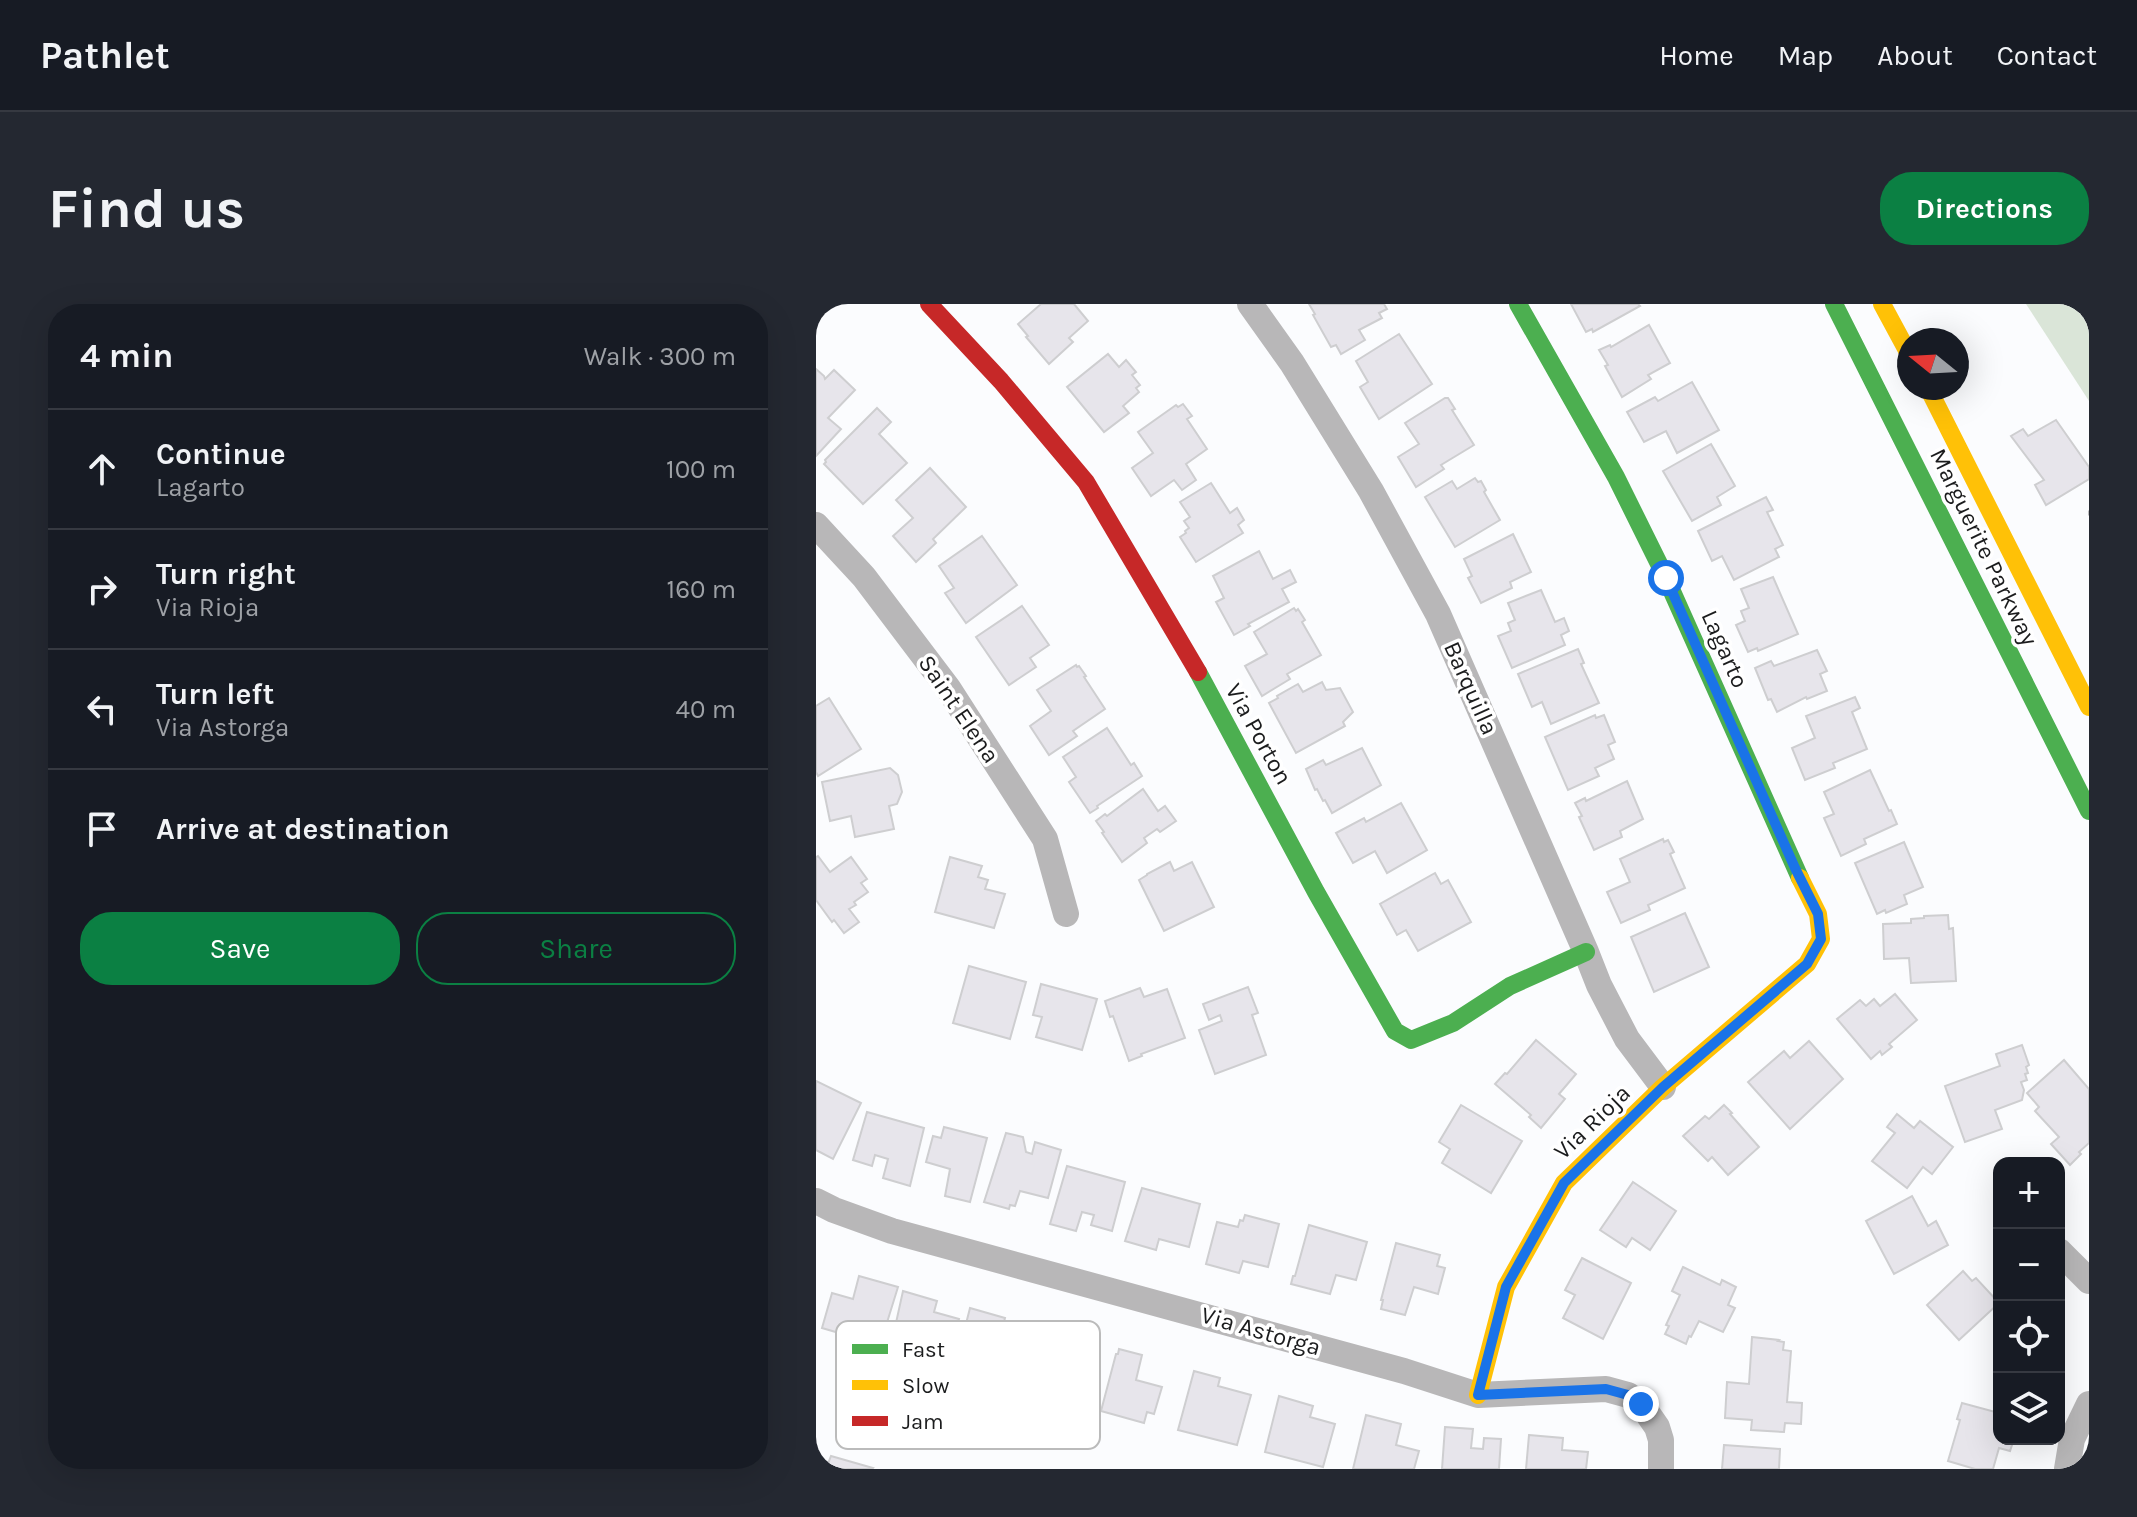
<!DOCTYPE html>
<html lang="en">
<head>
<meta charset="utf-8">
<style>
	:root { --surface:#171b24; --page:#242831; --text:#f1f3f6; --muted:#9ea1a6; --line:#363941; --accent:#0b8043 }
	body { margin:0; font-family:Karla,sans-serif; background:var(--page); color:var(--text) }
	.controls { position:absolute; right:24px; bottom:24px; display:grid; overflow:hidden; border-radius:16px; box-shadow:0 8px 32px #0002 }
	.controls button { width:72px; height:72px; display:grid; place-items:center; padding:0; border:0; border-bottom:2px solid var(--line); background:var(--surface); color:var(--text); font:40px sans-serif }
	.compass { position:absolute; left:1081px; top:24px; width:72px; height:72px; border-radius:50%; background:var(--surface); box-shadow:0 8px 32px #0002; rotate:288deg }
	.stop { position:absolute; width:24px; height:24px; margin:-18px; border:6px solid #1a73e8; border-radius:50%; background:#fff }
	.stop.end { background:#1a73e8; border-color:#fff; box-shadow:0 2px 8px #0008 }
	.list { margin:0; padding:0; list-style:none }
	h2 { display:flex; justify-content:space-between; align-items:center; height:104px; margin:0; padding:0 32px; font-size:34px }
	h2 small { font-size:26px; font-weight:400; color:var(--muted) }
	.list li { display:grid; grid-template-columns:52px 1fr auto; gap:24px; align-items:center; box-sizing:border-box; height:120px; padding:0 32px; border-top:2px solid var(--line) }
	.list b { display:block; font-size:30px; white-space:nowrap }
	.list p { margin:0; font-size:26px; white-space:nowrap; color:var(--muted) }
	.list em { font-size:26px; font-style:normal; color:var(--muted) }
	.actions { display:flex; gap:16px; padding:24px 32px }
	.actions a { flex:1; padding:18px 0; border:2px solid var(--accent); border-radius:32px; text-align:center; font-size:28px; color:var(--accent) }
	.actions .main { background:var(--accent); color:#fff }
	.icon { flex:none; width:44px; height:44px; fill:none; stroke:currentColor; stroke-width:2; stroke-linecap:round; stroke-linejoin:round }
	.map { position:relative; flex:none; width:1273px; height:1165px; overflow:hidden; border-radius:32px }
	header { display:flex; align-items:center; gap:48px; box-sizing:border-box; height:112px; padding:0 40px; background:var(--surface); border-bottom:2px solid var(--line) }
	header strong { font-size:38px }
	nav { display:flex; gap:44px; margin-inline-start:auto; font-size:28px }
	.intro { display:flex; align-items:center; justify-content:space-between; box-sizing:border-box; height:192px; padding:0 48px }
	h1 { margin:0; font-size:56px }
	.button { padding:20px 36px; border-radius:32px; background:var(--accent); color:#fff; font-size:28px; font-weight:700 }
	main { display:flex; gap:48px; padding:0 48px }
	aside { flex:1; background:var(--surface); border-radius:32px; box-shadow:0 8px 32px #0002 }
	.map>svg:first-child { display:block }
</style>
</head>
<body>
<header>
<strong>Pathlet</strong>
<nav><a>Home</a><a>Map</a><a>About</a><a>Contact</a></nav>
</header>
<div class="intro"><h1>Find us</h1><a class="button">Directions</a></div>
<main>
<aside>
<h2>4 min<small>Walk · 300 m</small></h2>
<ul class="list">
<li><svg class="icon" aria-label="ahead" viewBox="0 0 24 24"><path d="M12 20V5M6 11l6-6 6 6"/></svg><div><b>Continue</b><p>Lagarto</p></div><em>100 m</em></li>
<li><svg class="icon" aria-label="right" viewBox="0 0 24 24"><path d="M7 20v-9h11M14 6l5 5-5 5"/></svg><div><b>Turn right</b><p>Via Rioja</p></div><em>160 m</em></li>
<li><svg class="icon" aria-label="left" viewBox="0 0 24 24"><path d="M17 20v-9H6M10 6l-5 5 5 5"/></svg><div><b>Turn left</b><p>Via Astorga</p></div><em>40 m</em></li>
<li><svg class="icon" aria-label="arrive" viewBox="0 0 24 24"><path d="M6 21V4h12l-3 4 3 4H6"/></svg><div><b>Arrive at destination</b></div></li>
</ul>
<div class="actions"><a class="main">Save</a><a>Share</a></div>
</aside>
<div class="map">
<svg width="1273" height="1165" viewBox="0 0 1273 1165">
	<rect width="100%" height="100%" fill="#fbfcfe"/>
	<polygon fill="#dae5d8" points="1211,0 1273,0 1273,97 1210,0"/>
	<g fill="#e7e5eb" stroke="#ceced0" stroke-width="2">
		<polygon points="225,0 258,0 272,17 253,34 257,38 233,60 210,33 212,32 202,20"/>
		<polygon points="493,0 568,0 571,5 563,9 566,14 543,26 549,36 525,50 520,41 515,43 497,11 499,10"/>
		<polygon points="755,0 822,0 824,2 777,28 776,25 770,28"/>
		<polygon points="833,21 854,59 832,71 835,75 806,93 789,62 792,61 783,46 794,41 795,43"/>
		<polygon points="583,30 616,80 563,115 544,83 552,78 540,57"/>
		<polygon points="292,50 303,63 310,56 320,68 316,71 324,81 320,84 323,88 307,102 313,109 288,128 251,83"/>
		<polygon points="0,65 8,72 9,75 18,66 39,86 12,114 25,125 0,152"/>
		<polygon points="876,78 903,126 861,149 850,127 828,138 811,108 839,93 842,97"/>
		<polygon points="629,94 632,94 639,105 636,106 658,141 625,161 628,165 600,183 582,153 603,140 589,119"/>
		<polygon points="367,100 376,112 371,115 391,145 370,160 380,176 366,186 358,176 335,192 316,164 337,149 322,128 360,101 362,103"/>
		<polygon points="61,104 75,118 63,130 91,159 47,200 8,160 10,158 9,156"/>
		<polygon points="1240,116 1273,163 1273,175 1230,201 1219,181 1228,176 1195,132 1207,125 1212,132"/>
		<polygon points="895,140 919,182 901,193 905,201 876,217 847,167"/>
		<polygon points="114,164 150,203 117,235 120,239 100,258 77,232 97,214 80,196"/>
		<polygon points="659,174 662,178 665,177 670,186 668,188 684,216 639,243 609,193 636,177 641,185"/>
		<polygon points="395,179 414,209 421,204 428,216 422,221 427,229 380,258 364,233 370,229 369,227 373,224 368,217 374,213 364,198"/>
		<polygon points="950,193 957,206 951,208 967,241 959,245 963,253 918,276 906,252 896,257 882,227"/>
		<polygon points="697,230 715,268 694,278 696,284 665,299 652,274 656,272 648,255"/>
		<polygon points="166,232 201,281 150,319 129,289 138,284 123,262"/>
		<polygon points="443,247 457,275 474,266 480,278 466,285 473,298 432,320 434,322 418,331 400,298 408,294 397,272"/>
		<polygon points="957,273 982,330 942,347 941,344 932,348 920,321 929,317 925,307 933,304 925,285"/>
		<polygon points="725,286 739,318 748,314 753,327 745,331 749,341 696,364 682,332 695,327 692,319 699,316 692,299"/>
		<polygon points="206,302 233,341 214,354 220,363 193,381 160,333"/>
		<polygon points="478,304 480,307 482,305 489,316 486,318 505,351 471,370 474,375 446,392 429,362 451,350 438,328"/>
		<polygon points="762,345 768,359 765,360 783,399 735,420 726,398 716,403 702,370"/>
		<polygon points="1001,346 1011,367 1004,370 1011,387 991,395 990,393 961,408 955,395 952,396 939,364 955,357 958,362"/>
		<polygon points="260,361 261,363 263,362 270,372 268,373 289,405 257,427 261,432 233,451 214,422 235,407 221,386"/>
		<polygon points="506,378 510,386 524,384 537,408 527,418 529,422 480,449 453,399 462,394 461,392 482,380 487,388"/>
		<polygon points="1039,393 1044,404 1036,408 1051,445 1017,459 1019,464 989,476 976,444 999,434 990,412"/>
		<polygon points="13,394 45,445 2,472 0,468 0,402"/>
		<polygon points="779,411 780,414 788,411 799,438 792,441 798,455 779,464 783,472 752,486 729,433"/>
		<polygon points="291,424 315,461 318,459 326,472 281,502 282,504 274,509 253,478 260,473 247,453"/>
		<polygon points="546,444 565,481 516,509 509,496 507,497 501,485 499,486 490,465 507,456 510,461"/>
		<polygon points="74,464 82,471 86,488 81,500 73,502 78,525 39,533 35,512 14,517 6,478"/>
		<polygon points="1054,466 1073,507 1075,506 1081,520 1048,535 1050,540 1025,552 1008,514 1018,510 1008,488"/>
		<polygon points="811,477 827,515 804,527 806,533 778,546 763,513 766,512 759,499 769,494 770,497"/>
		<polygon points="327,485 342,507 349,502 360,517 344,528 341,525 328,534 331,539 306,558 286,529 288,528 280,517 289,510 291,512"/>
		<polygon points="585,499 611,546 571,569 559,547 537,559 520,529 548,514 550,518"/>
		<polygon points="847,535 848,538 852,536 858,548 854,550 869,584 832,601 834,606 805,619 791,588 814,578 804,555"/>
		<polygon points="1088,538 1107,583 1088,591 1091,600 1070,609 1069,606 1061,610 1039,559"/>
		<polygon points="2,552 14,568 35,553 51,575 45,579 52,588 38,598 40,601 33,605 43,618 28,629 18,616 16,618 0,596 0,553"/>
		<polygon points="134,553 166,562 162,573 172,576 169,585 189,590 178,624 119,608"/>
		<polygon points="354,558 358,567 376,558 398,603 348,627 323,576 331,571 331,570"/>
		<polygon points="619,569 625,580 632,576 655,618 602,647 590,626 581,631 564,600"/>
		<polygon points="869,609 893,663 838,688 815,633"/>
		<polygon points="1132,611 1133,625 1137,624 1140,677 1095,679 1093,654 1068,655 1067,620 1095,619 1095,615 1108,614 1108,612"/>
		<polygon points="153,662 210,678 194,735 137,719"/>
		<polygon points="225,680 281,695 266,746 220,733 226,713 217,711"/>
		<polygon points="432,683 442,709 436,711 450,751 399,770 383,726 406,717 404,711 393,716 387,700"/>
		<polygon points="324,684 328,693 351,685 369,734 325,750 326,752 313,757 297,712 294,713 289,697"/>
		<polygon points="1079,690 1101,716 1073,740 1076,743 1066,751 1064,747 1055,755 1021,715 1044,696 1050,702 1058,695 1064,702"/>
		<polygon points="720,736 760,770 743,790 749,795 725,824 713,813 715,811 679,780 689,769 691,770"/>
		<polygon points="993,737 1027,775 974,825 932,778 968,747 974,754"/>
		<polygon points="1206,741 1213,761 1210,763 1212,769 1209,770 1211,776 1205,778 1208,786 1206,796 1179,806 1186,825 1149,838 1129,782 1184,762 1180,750"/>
		<polygon points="1248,756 1273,785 1273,839 1263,848 1265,850 1254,861 1235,840 1243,833 1219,807 1223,803 1211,789"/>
		<polygon points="0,777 45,799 17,855 0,846"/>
		<polygon points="645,801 706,837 675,889 626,859 634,845 623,838"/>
		<polygon points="908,801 916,809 914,810 943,843 912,871 896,853 892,857 867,832 889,812 893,815"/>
		<polygon points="51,808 108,824 94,882 67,874 72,855 59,851 56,862 37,856"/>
		<polygon points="1081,810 1098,824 1104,817 1137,843 1116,870 1107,863 1091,884 1056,857 1079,829 1071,823"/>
		<polygon points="128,823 171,834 154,898 129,892 134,865 110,858 117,832 125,834"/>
		<polygon points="190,829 207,833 210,848 216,850 219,838 245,846 232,894 204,887 199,902 194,901 193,905 168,898"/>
		<polygon points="251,862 309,878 296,927 275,921 278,911 266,908 260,927 234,920"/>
		<polygon points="817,878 860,907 834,946 816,934 810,943 784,926"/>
		<polygon points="326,884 384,900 373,943 343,935 340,946 309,937"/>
		<polygon points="1096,892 1112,922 1120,917 1132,941 1078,970 1050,917"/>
		<polygon points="429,911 463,920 452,963 427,957 423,969 390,960 401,918 422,923 424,916 427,917"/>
		<polygon points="493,921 551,938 540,976 520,971 514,990 475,980 477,972 479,972"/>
		<polygon points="580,939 624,951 621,962 629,964 622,990 598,983 589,1011 565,1005 567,996 565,996"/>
		<polygon points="766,954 815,979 787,1035 747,1014 759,991 749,986"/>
		<polygon points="867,963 904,981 906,976 920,983 912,1001 919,1004 907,1028 883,1017 875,1033 873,1032 870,1040 849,1030 853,1022 850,1021 864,991 856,987"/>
		<polygon points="1147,967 1156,977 1160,974 1183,999 1143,1036 1111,1001"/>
		<polygon points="43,972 82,983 64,1041 6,1024 16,989 37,995"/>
		<polygon points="87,987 121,997 118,1008 143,1015 132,1057 128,1056 126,1064 94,1055 95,1052 74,1046"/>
		<polygon points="154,1004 189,1014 186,1026 210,1033 198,1076 140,1059"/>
		<polygon points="936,1033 963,1036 962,1037 968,1038 967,1046 975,1047 971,1098 986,1099 985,1120 969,1119 968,1128 935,1126 936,1116 909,1114 911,1078 933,1080"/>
		<polygon points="303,1045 326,1051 320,1076 346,1083 338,1110 331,1108 328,1119 285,1107 300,1050 302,1050"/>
		<polygon points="378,1067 404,1074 402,1082 435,1091 421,1141 362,1126"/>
		<polygon points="463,1092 497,1102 494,1113 519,1120 507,1163 449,1148"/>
		<polygon points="1146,1099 1183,1109 1183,1135 1198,1135 1194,1147 1183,1144 1177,1165 1159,1165 1132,1157 1144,1116 1141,1115"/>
		<polygon points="550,1111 585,1120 580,1141 603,1147 598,1165 537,1165"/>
		<polygon points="629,1123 657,1125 655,1144 667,1145 668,1134 685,1135 683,1165 626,1165"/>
		<polygon points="713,1131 747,1134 746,1146 772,1148 770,1165 710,1165"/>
		<polygon points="908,1141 964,1145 963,1165 906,1165"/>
		<polygon points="15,1152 57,1164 56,1165 10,1165"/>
	</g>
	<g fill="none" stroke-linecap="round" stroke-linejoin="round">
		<polyline stroke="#bdbcbe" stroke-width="5" stroke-dasharray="6 6" stroke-linecap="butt" points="1272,209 1273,209"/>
		<g stroke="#b8b7b8" stroke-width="26">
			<polyline points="434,0 476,59 555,187 622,310 770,648 783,681 811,735 847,783"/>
			<polyline points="0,221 48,273 132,384 229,535 250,610"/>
			<polyline points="0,897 18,906 76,927 588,1067 662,1091 790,1085 812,1091 825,1100 841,1123 845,1136 845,1165"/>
			<polyline points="1243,947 1273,977"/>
			<polyline points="1251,1165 1256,1135 1273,1100"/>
		</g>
		<g stroke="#4caf50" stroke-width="18">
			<polyline points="702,0 800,173 850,274 984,574"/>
			<polyline points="1018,0 1273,507"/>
			<polyline points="382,368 500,588 579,727 595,736 637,719 694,682 770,648"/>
		</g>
		<g stroke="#ffc107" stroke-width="18">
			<polyline points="1066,0 1093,50"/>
			<polyline points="1112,84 1273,403"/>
			<polyline points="662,1091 690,983 748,879 847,783 991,660 1005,635 1002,610 984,574"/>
		</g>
		<polyline stroke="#c62828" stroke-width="18" points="113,0 185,77 270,178 382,368"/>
	</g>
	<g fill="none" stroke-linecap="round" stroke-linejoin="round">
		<polyline stroke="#1a73e8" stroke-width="10" points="825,1100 812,1091 790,1085 662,1091 690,983 748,879 847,783 991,660 1005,635 1002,610 979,564 850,274"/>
	</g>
	<g text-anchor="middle" stroke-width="7" stroke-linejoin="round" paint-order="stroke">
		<g font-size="24" fill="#1b1c1d" stroke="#fff">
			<text transform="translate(1168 243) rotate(64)" y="8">Marguerite Parkway</text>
			<text transform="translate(909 345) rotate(66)" y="8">Lagarto</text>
			<text transform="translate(655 384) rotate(66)" y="8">Barquilla</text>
			<text transform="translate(143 405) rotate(56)" y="8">Saint Elena</text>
			<text transform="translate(443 430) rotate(61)" y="8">Via Porton</text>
			<text transform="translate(776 818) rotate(-44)" y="8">Via Rioja</text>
			<text transform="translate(445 1027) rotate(16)" y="8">Via Astorga</text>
		</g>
	</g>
	<rect x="20" y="1017" width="264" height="128" rx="12" fill="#fff" stroke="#bbb" stroke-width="2"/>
	<rect x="36" y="1040" width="36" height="10" fill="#4caf50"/>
	<rect x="36" y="1076" width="36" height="10" fill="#ffc107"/>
	<rect x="36" y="1112" width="36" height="10" fill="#c62828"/>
	<g font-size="22" fill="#1b1c1d">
		<text x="86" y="1053">Fast</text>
		<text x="86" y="1089">Slow</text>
		<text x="86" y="1125">Jam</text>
	</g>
</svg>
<div class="controls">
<button>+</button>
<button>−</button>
<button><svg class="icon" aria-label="locate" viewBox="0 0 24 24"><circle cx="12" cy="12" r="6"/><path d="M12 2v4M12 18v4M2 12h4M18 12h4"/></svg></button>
<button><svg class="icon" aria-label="layers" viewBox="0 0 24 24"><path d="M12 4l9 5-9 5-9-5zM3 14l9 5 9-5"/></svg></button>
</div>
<svg class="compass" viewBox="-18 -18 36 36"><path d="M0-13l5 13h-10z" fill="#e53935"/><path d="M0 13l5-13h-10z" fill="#9ea1a6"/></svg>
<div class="stop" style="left:850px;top:274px"></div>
<div class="stop end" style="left:825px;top:1100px"></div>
</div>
</main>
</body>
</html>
